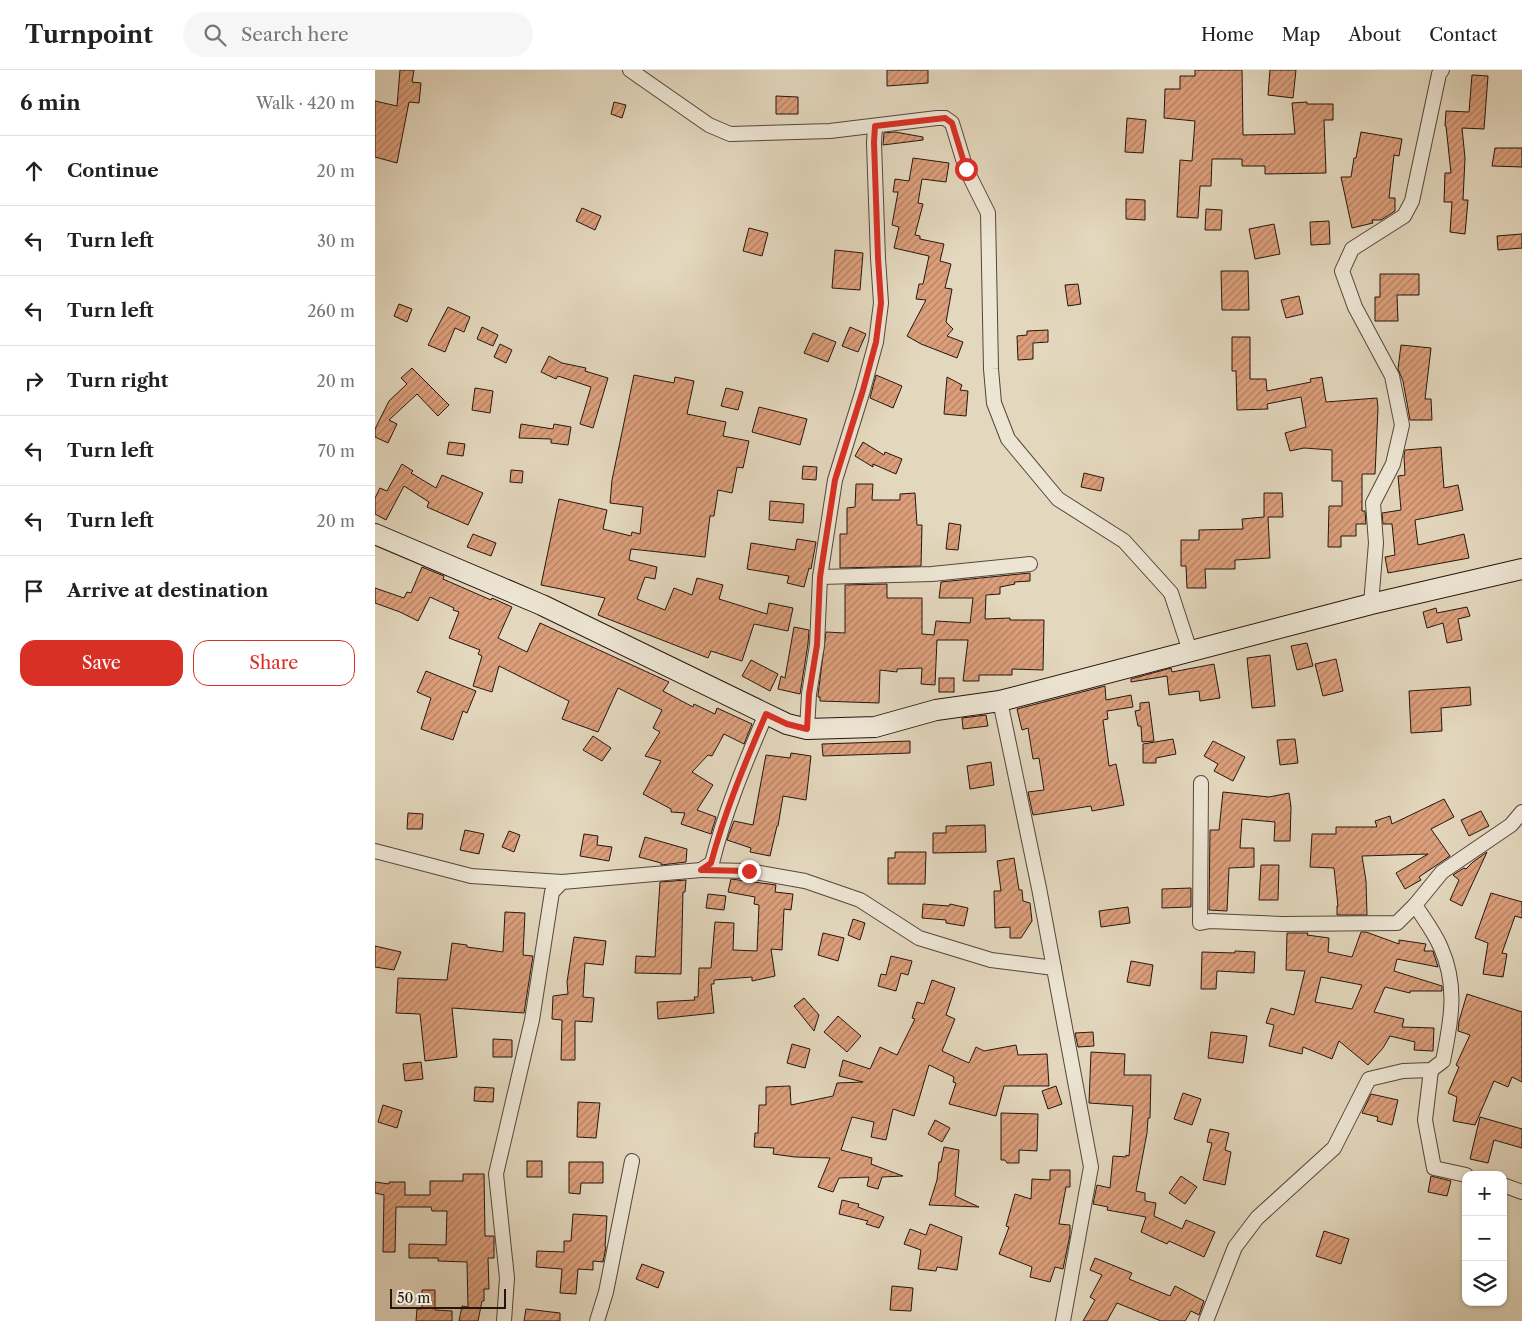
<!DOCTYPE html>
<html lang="en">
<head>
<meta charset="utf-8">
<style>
	:root { --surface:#fff; --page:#f6f6f6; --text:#222; --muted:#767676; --line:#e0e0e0; --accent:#d93025 }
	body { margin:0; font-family:"Libre Caslon Text",serif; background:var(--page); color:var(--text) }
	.controls { position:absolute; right:15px; bottom:15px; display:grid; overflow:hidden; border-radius:10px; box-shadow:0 1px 4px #0004 }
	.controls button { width:45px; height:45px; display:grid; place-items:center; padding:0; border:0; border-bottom:1px solid var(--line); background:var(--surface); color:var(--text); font:25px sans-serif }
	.scale { position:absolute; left:15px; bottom:12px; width:116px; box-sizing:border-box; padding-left:5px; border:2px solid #26150e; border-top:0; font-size:14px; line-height:18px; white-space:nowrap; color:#26150e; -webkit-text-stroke:4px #ede5d4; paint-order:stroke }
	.stop { position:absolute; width:15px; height:15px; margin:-11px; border:4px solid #d93025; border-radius:50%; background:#fff }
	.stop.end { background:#d93025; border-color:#fff; box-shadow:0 1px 5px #0008 }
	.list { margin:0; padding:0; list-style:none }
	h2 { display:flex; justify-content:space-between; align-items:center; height:65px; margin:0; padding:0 20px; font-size:21px }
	h2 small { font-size:16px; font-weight:400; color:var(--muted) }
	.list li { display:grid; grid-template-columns:32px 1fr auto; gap:15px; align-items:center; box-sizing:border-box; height:70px; padding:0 20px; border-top:1px solid var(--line) }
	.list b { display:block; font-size:19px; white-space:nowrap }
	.list em { font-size:16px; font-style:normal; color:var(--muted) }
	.actions { display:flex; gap:10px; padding:15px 20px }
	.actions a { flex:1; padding:11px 0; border:1px solid var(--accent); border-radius:15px; text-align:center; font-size:18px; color:var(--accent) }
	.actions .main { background:var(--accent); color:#fff }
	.icon { flex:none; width:28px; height:28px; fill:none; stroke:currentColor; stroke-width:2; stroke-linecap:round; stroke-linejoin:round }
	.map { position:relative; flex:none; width:1147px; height:1251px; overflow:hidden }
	header { display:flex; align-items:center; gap:30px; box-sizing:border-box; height:70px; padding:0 25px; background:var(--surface); border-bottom:1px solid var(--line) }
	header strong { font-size:24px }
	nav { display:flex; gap:28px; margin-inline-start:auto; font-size:18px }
	.search { width:350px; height:45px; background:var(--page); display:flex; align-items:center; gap:12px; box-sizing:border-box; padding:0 18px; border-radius:28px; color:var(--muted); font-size:19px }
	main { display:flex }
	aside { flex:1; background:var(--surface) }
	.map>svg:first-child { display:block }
</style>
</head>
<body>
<header>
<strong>Turnpoint</strong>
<div class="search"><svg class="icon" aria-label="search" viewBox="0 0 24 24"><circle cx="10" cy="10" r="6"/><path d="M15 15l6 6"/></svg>Search here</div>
<nav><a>Home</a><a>Map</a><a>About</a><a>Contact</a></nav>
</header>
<main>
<aside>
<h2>6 min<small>Walk · 420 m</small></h2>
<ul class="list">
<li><svg class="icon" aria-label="ahead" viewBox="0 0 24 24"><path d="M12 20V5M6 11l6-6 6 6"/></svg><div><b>Continue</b></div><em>20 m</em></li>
<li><svg class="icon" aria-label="left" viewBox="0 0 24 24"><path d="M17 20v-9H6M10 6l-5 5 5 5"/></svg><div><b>Turn left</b></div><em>30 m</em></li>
<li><svg class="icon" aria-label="left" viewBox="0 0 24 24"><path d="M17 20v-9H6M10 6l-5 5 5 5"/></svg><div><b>Turn left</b></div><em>260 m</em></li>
<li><svg class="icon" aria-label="right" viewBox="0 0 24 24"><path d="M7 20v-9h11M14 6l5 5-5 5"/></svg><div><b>Turn right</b></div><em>20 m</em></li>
<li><svg class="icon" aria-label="left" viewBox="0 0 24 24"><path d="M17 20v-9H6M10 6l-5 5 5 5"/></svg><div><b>Turn left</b></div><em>70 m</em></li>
<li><svg class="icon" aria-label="left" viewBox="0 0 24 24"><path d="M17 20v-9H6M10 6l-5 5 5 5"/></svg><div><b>Turn left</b></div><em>20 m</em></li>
<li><svg class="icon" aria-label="arrive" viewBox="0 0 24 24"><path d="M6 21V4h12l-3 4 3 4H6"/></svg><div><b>Arrive at destination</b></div></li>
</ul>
<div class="actions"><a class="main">Save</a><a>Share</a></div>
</aside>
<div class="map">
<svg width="1147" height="1251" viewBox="0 0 1147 1251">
	<defs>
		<pattern id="building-hatch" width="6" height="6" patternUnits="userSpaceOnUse" patternTransform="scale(1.25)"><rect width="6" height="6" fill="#dc9f7b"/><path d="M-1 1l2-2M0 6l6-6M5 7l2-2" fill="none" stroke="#b28063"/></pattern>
	</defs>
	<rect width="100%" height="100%" fill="#e3d7bd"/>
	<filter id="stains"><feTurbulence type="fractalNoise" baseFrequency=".004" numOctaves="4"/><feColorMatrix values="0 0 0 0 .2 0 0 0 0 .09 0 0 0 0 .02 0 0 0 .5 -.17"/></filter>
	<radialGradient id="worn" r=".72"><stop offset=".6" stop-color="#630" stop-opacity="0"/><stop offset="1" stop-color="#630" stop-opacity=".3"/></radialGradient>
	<g fill="url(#building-hatch)" stroke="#26150e" fill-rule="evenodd">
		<polygon points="25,0 39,0 37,12 46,13 44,33 34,32 22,93 0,87 0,31 22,36"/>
		<polygon points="512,0 553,0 553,13 512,16"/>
		<polygon points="820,0 867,0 868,65 920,64 917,33 932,32 932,34 958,34 958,50 949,50 951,103 890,104 890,96 867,96 867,89 837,89 836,116 825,116 823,148 802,147 805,90 817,91 820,51 789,48 790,19 805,19 805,6 820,6"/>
		<polygon points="895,0 921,0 918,28 893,25"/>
		<polygon points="1097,5 1113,6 1109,59 1087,58 1090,88 1088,130 1093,130 1090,164 1075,162 1077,132 1069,132 1070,103 1076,103 1071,56 1070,56 1071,41 1094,42"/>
		<polygon points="401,26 423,27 423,44 401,44"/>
		<polygon points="239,32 251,35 247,48 236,44"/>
		<polygon points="752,48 771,50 768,83 750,82"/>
		<polygon points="520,62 548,67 548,70 508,75 509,63"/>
		<polygon points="986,62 1027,69 1024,86 1019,85 1014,128 1020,128 1020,141 1006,150 997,150 998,153 977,158 966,107 976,107 979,88 981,88"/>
		<polygon points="1120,78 1147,78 1147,97 1117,96"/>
		<polygon points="538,88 574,93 571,112 547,109 543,133 548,134 540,165 545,166 545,169 569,174 565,191 576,194 570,218 577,219 571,252 578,259 572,266 588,272 582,288 546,274 532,266 551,230 541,229 544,214 548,214 554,186 519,178 524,157 517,155 523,122 518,122 520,109 534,111"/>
		<polygon points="751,129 770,130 770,150 751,149"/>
		<polygon points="207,138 226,146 220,160 201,151"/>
		<polygon points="831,139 847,140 846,160 830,160"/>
		<polygon points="954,151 955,174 936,175 935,152"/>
		<polygon points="899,154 905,184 880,189 874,159"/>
		<polygon points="374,158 393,163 387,186 368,181"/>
		<polygon points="1147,164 1147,178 1123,180 1122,166"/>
		<polygon points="460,180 488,183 485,220 457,218"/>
		<polygon points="846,201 873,201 874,240 847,240"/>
		<polygon points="1005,204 1044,204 1044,225 1022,225 1023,251 1000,251 1000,227 1005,227"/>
		<polygon points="703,214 706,234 693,236 690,215"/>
		<polygon points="924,226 928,244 911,248 906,230"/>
		<polygon points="24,234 37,239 32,252 19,246"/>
		<polygon points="73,237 95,247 89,262 80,258 70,282 53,275"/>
		<polygon points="107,257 123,265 118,276 102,269"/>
		<polygon points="475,257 491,264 483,282 467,276"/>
		<polygon points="673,260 673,272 658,273 658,289 643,290 642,266 652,265 652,261"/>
		<polygon points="438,263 461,272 453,292 429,283"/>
		<polygon points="857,267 875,267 875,309 891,309 892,321 936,312 935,309 947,307 951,332 1002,328 1003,338 1000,404 987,404 987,441 990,441 991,454 981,454 981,466 966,466 966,477 953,477 954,436 967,436 967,411 957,411 957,380 929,378 915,381 910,363 931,357 926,327 892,334 893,339 862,340 861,301 857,301"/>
		<polygon points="125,274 137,280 131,293 119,287"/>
		<polygon points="1026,275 1056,278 1050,329 1056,329 1057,350 1035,350 1028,311 1023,299"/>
		<polygon points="174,286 187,293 211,298 210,301 233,308 218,358 205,354 216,317 183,306 181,309 166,302"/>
		<polygon points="37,298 74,335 63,346 42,324 14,350 22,354 13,373 0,367 0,359 14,331 32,314 26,308"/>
		<polygon points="259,305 299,313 300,307 319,311 312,344 351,352 348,366 374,371 368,398 362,397 357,423 343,420 339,446 335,446 330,487 256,479 254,490 282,497 280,509 270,507 262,529 290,540 299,518 317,525 322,508 348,515 344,529 392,544 394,533 418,538 413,561 379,554 367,591 336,581 333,588 223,545 230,528 166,515 184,429 232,440 228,459 256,466 257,462 265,464 268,437 235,433 237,410"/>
		<polygon points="501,305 527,316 518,338 495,328"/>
		<polygon points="572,307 587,315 585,320 593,321 591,346 569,344"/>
		<polygon points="100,318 118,321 115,343 97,340"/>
		<polygon points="351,318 368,322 363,340 346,336"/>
		<polygon points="384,337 432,349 425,375 377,362"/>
		<polygon points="146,354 178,359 179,354 196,357 193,375 176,373 176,369 144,368"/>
		<polygon points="74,372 90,374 88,386 72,384"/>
		<polygon points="488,372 509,385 510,382 527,389 521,404 498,394 498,397 480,386"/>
		<polygon points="1066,377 1069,418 1083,415 1088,440 1040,450 1043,475 1089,464 1094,488 1013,503 1010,487 1020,485 1017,454 1008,454 1007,443 1026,440 1023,406 1030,405 1029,386 1030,380"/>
		<polygon points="27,394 38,401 36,403 61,418 67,405 108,423 93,455 52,437 54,432 29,416 11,450 0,444 0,428 5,418 12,421"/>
		<polygon points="428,396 442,397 441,410 427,409"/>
		<polygon points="136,400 148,401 147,413 135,412"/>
		<polygon points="709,403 729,408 726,421 706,417"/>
		<polygon points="481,414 498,414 497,430 525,430 525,424 540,423 542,455 547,455 546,496 465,498 465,464 472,464 472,438 480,437"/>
		<polygon points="889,423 907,423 908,447 893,447 895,488 860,490 860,499 830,499 831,518 812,518 811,496 806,496 806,470 824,470 824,460 868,459 867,449 889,447"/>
		<polygon points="395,431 429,434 428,453 394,450"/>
		<polygon points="574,453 586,455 583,480 571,479"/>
		<polygon points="98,464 121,473 116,486 92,477"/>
		<polygon points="422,469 441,472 436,499 434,498 429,517 412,513 414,506 372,499 376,473 420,480"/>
		<polygon points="47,497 69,506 68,509 116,530 117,528 137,537 123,568 152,582 165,553 294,612 288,621 318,637 319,634 340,644 342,638 377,654 369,674 349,664 337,686 333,685 317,702 338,715 322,740 341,747 336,764 306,754 310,743 296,742 296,739 268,724 286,691 270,686 285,662 278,658 287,640 243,618 223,662 187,649 194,631 124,596 117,622 98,616 107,586 103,584 105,580 74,568 84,542 78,540 79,538 55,527 43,551 25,542 0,533 0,518 29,528 32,522 36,523"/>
		<polygon points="655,503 655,511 639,512 640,514 625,517 625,524 611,525 610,549 635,548 635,550 669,550 668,600 637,599 637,605 604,605 604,611 588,611 593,570 562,570 560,615 546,614 547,598 522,599 522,602 505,600 504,633 445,631 445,627 443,627 443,625 451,562 470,563 470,515 512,514 512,528 547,528 547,564 559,565 561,551 595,553 598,528 564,528 566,512"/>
		<polygon points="1092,537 1095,546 1083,549 1087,570 1072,573 1068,553 1052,558 1048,542 1061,538 1062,543"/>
		<polygon points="419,557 434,560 433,574 425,624 403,619 406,606 410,608"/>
		<polygon points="932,573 938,596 922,600 916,576"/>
		<polygon points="895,585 900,636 877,638 872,588"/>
		<polygon points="961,589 968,621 948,626 940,594"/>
		<polygon points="376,590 403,604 395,621 367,606"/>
		<polygon points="839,594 845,628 825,631 824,621 794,625 792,606 756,612 756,609 796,598 797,602"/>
		<polygon points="51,601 101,621 92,643 88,641 78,670 46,659 56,628 42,622"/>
		<rect x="564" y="608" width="15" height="14"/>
		<polygon points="730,616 731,630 756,625 758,637 732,641 733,649 728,650 734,696 741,694 749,735 717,741 716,736 658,745 653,722 669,720 664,688 658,689 653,658 647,660 642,639"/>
		<polygon points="1095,617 1096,635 1066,638 1067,661 1036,663 1034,621"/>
		<polygon points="774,632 779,671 767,672 766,656 763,656 760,641 765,640 765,633"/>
		<polygon points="611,645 613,656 588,659 587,648"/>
		<polygon points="218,666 236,678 227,691 208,680"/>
		<polygon points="798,669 801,684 781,688 781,693 768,693 768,674"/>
		<polygon points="920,669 923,693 905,695 902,670"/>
		<polygon points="535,671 535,683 448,686 447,674"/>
		<polygon points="838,671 870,687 858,711 839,701 843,694 829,686"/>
		<polygon points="416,683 436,686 431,730 408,726 403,756 402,756 395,786 375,782 376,778 352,770 359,751 378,755 391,685 415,688"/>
		<polygon points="616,692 619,715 595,719 592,696"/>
		<polygon points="848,722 894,727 914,723 916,737 915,771 899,771 900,752 867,749 865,778 879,778 879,797 854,798 852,841 834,840 835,760 844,760"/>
		<polygon points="1069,729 1079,747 1056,759 1075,786 1044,807 1046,810 1030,819 1021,803 1053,784 987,786 991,811 992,845 962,845 962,836 963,836 959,798 935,797 937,764 961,764 961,757 1002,757 1000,751 1015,746 1017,754"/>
		<polygon points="1106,741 1114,756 1094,766 1086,750"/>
		<polygon points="33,743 48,744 47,759 32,759"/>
		<polygon points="610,755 611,782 558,783 558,763 571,763 571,756"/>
		<polygon points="90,760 109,764 104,784 85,780"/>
		<polygon points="134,761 145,765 139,782 127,777"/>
		<polygon points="209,764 223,766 222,775 237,777 234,791 205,786"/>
		<polygon points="270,767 312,779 311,792 286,795 286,793 264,787"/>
		<polygon points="520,782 551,782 550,814 513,814 513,788 520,788"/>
		<polygon points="1112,782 1087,836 1075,830 1084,810 1078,805 1089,798 1091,799 1098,792"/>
		<polygon points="639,788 644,820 647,820 648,831 655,833 657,851 646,868 635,868 635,857 620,858 619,821 626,821 622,791"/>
		<polygon points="886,795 904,795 903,830 884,830"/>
		<polygon points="356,809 401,815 400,822 418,824 416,840 409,839 407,880 396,879 400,906 377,911 377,907 339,910 339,914 336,914 339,943 283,949 282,932 320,930 319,927 323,927 324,898 336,898 340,852 359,853 358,880 382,881 384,835 379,834 380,827 353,822"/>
		<polygon points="311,810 310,822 308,822 306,904 260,903 261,886 280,887 285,812"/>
		<polygon points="816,818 816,837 787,838 787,819"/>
		<polygon points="1116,823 1147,832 1147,848 1140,846 1127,883 1132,884 1128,907 1108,904 1113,873 1100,868"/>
		<polygon points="333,824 351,826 349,840 331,838"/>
		<polygon points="548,834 574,836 575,834 593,838 589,856 571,853 571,850 547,848"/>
		<polygon points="753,837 755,853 726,857 724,841"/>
		<polygon points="130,842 150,843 148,885 158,886 149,943 77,938 82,987 50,991 45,944 21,943 23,908 72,910 77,873 92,875 92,877 128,882"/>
		<polygon points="478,849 490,853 485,870 473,865"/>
		<path d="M986 862H991L1024 874V870L1051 874 1049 881H1058L1063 897 1022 889 1019 901 1067 916V921H1035V923L1010 917 999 942 1029 949 1027 957 1059 958 1058 981 1039 980 1040 972 1015 966 1008 978 993 995 964 971 957 989 928 977 927 984 894 976 899 955 891 953 896 938 919 945 930 901 911 900 912 863H933L932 865 954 868 953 882 977 887ZM946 907 987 915 977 939 940 932Z"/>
		<polygon points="448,863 469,868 463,891 443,885"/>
		<polygon points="199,867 231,871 228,895 210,893 208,927 219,928 217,952 200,951 200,990 186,990 187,950 177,949 178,926 193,924 192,912"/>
		<polygon points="0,876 26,882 19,900 0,897"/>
		<polygon points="860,881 880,882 879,903 842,901 841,919 826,919 827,882 860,883"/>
		<polygon points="516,886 537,891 533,905 526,903 521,921 503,916 506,904 511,905"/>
		<polygon points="756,891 778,895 775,916 752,912"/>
		<polygon points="557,910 580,918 571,945 580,949 567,981 594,993 601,977 609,981 641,975 643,985 672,984 674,1016 629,1016 621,1046 574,1034 581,1013 578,1012 579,1007 554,995 539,1046 518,1039 511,1070 496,1067 499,1052 477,1047 466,1080 497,1088 496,1094 528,1106 507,1107 503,1119 492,1116 494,1107 464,1108 458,1122 443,1117 455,1088 420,1087 398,1084 399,1078 379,1077 380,1063 383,1063 384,1035 391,1035 391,1017 415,1016 416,1035 458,1026 462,1013 488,1012 464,1006 468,990 495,999 505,977 522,985 540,949 537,948 542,932 549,934"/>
		<polygon points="1092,924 1147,942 1147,1012 1137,1007 1133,1017 1119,1011 1100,1055 1078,1051 1082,1027 1073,1023 1084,997 1081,995 1095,965 1083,961 1084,951"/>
		<polygon points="429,928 444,945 439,961 419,936"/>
		<polygon points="463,946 486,966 472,982 449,962"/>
		<polygon points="718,962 719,976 703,977 700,963"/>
		<polygon points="836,962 872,966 868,993 833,988"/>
		<polygon points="118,969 137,970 137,987 118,987"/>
		<polygon points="417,974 435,979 430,998 412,993"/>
		<polygon points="716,982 750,984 749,1005 776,1005 775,1048 773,1048 772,1063 761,1121 770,1123 770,1131 781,1133 779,1146 807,1159 811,1150 840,1162 829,1187 794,1171 792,1174 766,1162 771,1147 732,1140 733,1137 718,1134 722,1115 735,1118 738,1086 751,1087 751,1085 754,1086 758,1036 714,1033"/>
		<polygon points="46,992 48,1009 30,1011 28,994"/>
		<polygon points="681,1016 687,1034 673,1039 667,1021"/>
		<polygon points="100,1017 119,1018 118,1032 99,1031"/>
		<polygon points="808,1023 826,1029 817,1055 799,1049"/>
		<polygon points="996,1024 1023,1030 1017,1055 1002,1051 1003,1047 987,1043"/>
		<polygon points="203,1032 225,1033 221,1068 202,1067"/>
		<polygon points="8,1035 27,1041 22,1058 3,1052"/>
		<polygon points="626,1043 663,1044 662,1081 644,1080 644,1093 632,1093 630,1090 626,1090"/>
		<polygon points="1105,1047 1147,1059 1147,1078 1119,1070 1113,1093 1095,1089"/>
		<polygon points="560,1050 575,1058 567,1072 553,1064"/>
		<polygon points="835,1059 854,1063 850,1080 856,1082 850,1115 828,1110 837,1073 832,1072"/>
		<polygon points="569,1077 584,1080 580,1126 604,1137 554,1135 562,1110 564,1092 566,1092"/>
		<rect x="152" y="1091" width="15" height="16"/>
		<polygon points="194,1092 228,1092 228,1113 206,1113 205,1124 194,1123"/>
		<polygon points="675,1100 695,1100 695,1117 691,1117 684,1154 695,1155 695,1165 688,1199 680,1197 675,1212 655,1207 657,1197 624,1184 634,1157 631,1156 640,1124 656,1129 657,1109 675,1110"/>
		<polygon points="88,1104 109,1104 110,1166 119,1166 119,1188 113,1188 114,1219 109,1219 109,1231 107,1231 103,1251 84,1251 87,1236 93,1237 92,1192 63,1191 63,1188 34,1188 34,1174 71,1175 72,1141 57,1141 56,1137 21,1137 20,1182 8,1182 9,1125 0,1123 0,1112 14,1114 14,1112 30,1112 30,1125 55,1125 55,1111 88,1111"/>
		<polygon points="806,1106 822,1117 810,1134 794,1123"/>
		<polygon points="1056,1106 1076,1111 1072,1126 1053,1122"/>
		<polygon points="467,1130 484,1134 483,1137 509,1147 504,1158 491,1154 493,1151 464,1144"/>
		<polygon points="198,1144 232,1146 230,1177 231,1177 228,1192 218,1191 218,1200 203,1199 201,1224 185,1223 187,1199 161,1197 162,1181 189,1182 189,1171 196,1171"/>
		<polygon points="555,1154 587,1167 582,1200 562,1197 561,1201 543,1199 546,1180 529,1174 535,1159 551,1165"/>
		<polygon points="949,1161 974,1169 966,1194 941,1186"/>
		<polygon points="720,1188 757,1203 754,1209 795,1226 800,1216 829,1231 824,1245 816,1241 810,1251 786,1251 742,1233 732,1251 708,1251 720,1230 715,1227 727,1205 715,1200"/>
		<polygon points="267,1194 289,1202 283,1218 261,1209"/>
		<polygon points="517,1216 538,1218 536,1241 515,1240"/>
		<polygon points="47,1220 60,1220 60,1240 77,1241 77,1251 41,1251 42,1239 47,1239"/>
		<polygon points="151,1239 185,1243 185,1251 149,1251"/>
	</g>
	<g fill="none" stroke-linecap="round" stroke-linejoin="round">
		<defs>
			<g id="street">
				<polyline points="255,0 334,55 355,64 455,61 562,48 570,48 577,53 591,99 613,143 616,299 619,333 633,369 683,429 749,471 796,523 815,581"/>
				<polyline points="445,507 557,504 655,494"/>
				<polyline points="996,534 1001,473 998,433 1018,394 1027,355 1017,306 980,237 967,201 977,179 1029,146 1037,131 1064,4 1067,0"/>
				<polyline points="625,631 664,818 716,1097 688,1251"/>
				<polyline points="432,659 434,624 442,575 445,507 460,410 488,320 501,272 506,233 503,188 499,73 500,56"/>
				<polyline points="826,713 825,853 835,851 907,854 1022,853 1040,835"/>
				<polyline points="0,781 96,806 187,812"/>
				<polyline points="326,800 374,801 430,811 485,830 544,868 616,890 679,898"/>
				<polyline points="1056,1000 1050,1050 1059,1098 1091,1105"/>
				<polyline points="1128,1115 1147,1122"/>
				<path d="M129 1251 132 1208 121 1104 157 950 177 822 187 812 326 800 337 793C350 741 370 693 391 644"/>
				<polyline points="222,1251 231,1222 257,1091"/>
				<path d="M831 1251 860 1177 882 1148 959 1078 994 1009 1028 1001 1056 1000 1068 991C1076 952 1083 916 1066 878 1060 863 1049 849 1040 835L1067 802 1136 755 1147 742"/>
			</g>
			<polyline id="secondary" points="0,464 167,535 412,654 432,659 500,657 561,640 625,631 996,534 1147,499"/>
		</defs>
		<use href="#street" stroke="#55463a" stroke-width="16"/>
		<use href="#secondary" stroke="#26150e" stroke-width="22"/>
		<use href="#street" stroke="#ede5d4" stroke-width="14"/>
		<use href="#secondary" stroke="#ede5d4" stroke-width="20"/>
	</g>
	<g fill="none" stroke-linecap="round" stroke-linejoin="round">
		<path stroke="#d93025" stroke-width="6" d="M374 801 326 800 336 793C350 741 370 693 391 644L412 654 432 659 434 624 442 575 445 507 460 410 488 320 501 272 506 233 503 188 499 72 500 56 570 48 577 53 591 99"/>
	</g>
	<rect width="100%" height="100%" filter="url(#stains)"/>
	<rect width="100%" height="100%" fill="url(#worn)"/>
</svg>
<div class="controls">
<button>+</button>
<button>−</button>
<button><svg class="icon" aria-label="layers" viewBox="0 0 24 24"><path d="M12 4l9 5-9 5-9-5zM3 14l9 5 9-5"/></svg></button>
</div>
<div class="scale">50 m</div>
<div class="stop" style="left:591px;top:99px"></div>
<div class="stop end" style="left:374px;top:801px"></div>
</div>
</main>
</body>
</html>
